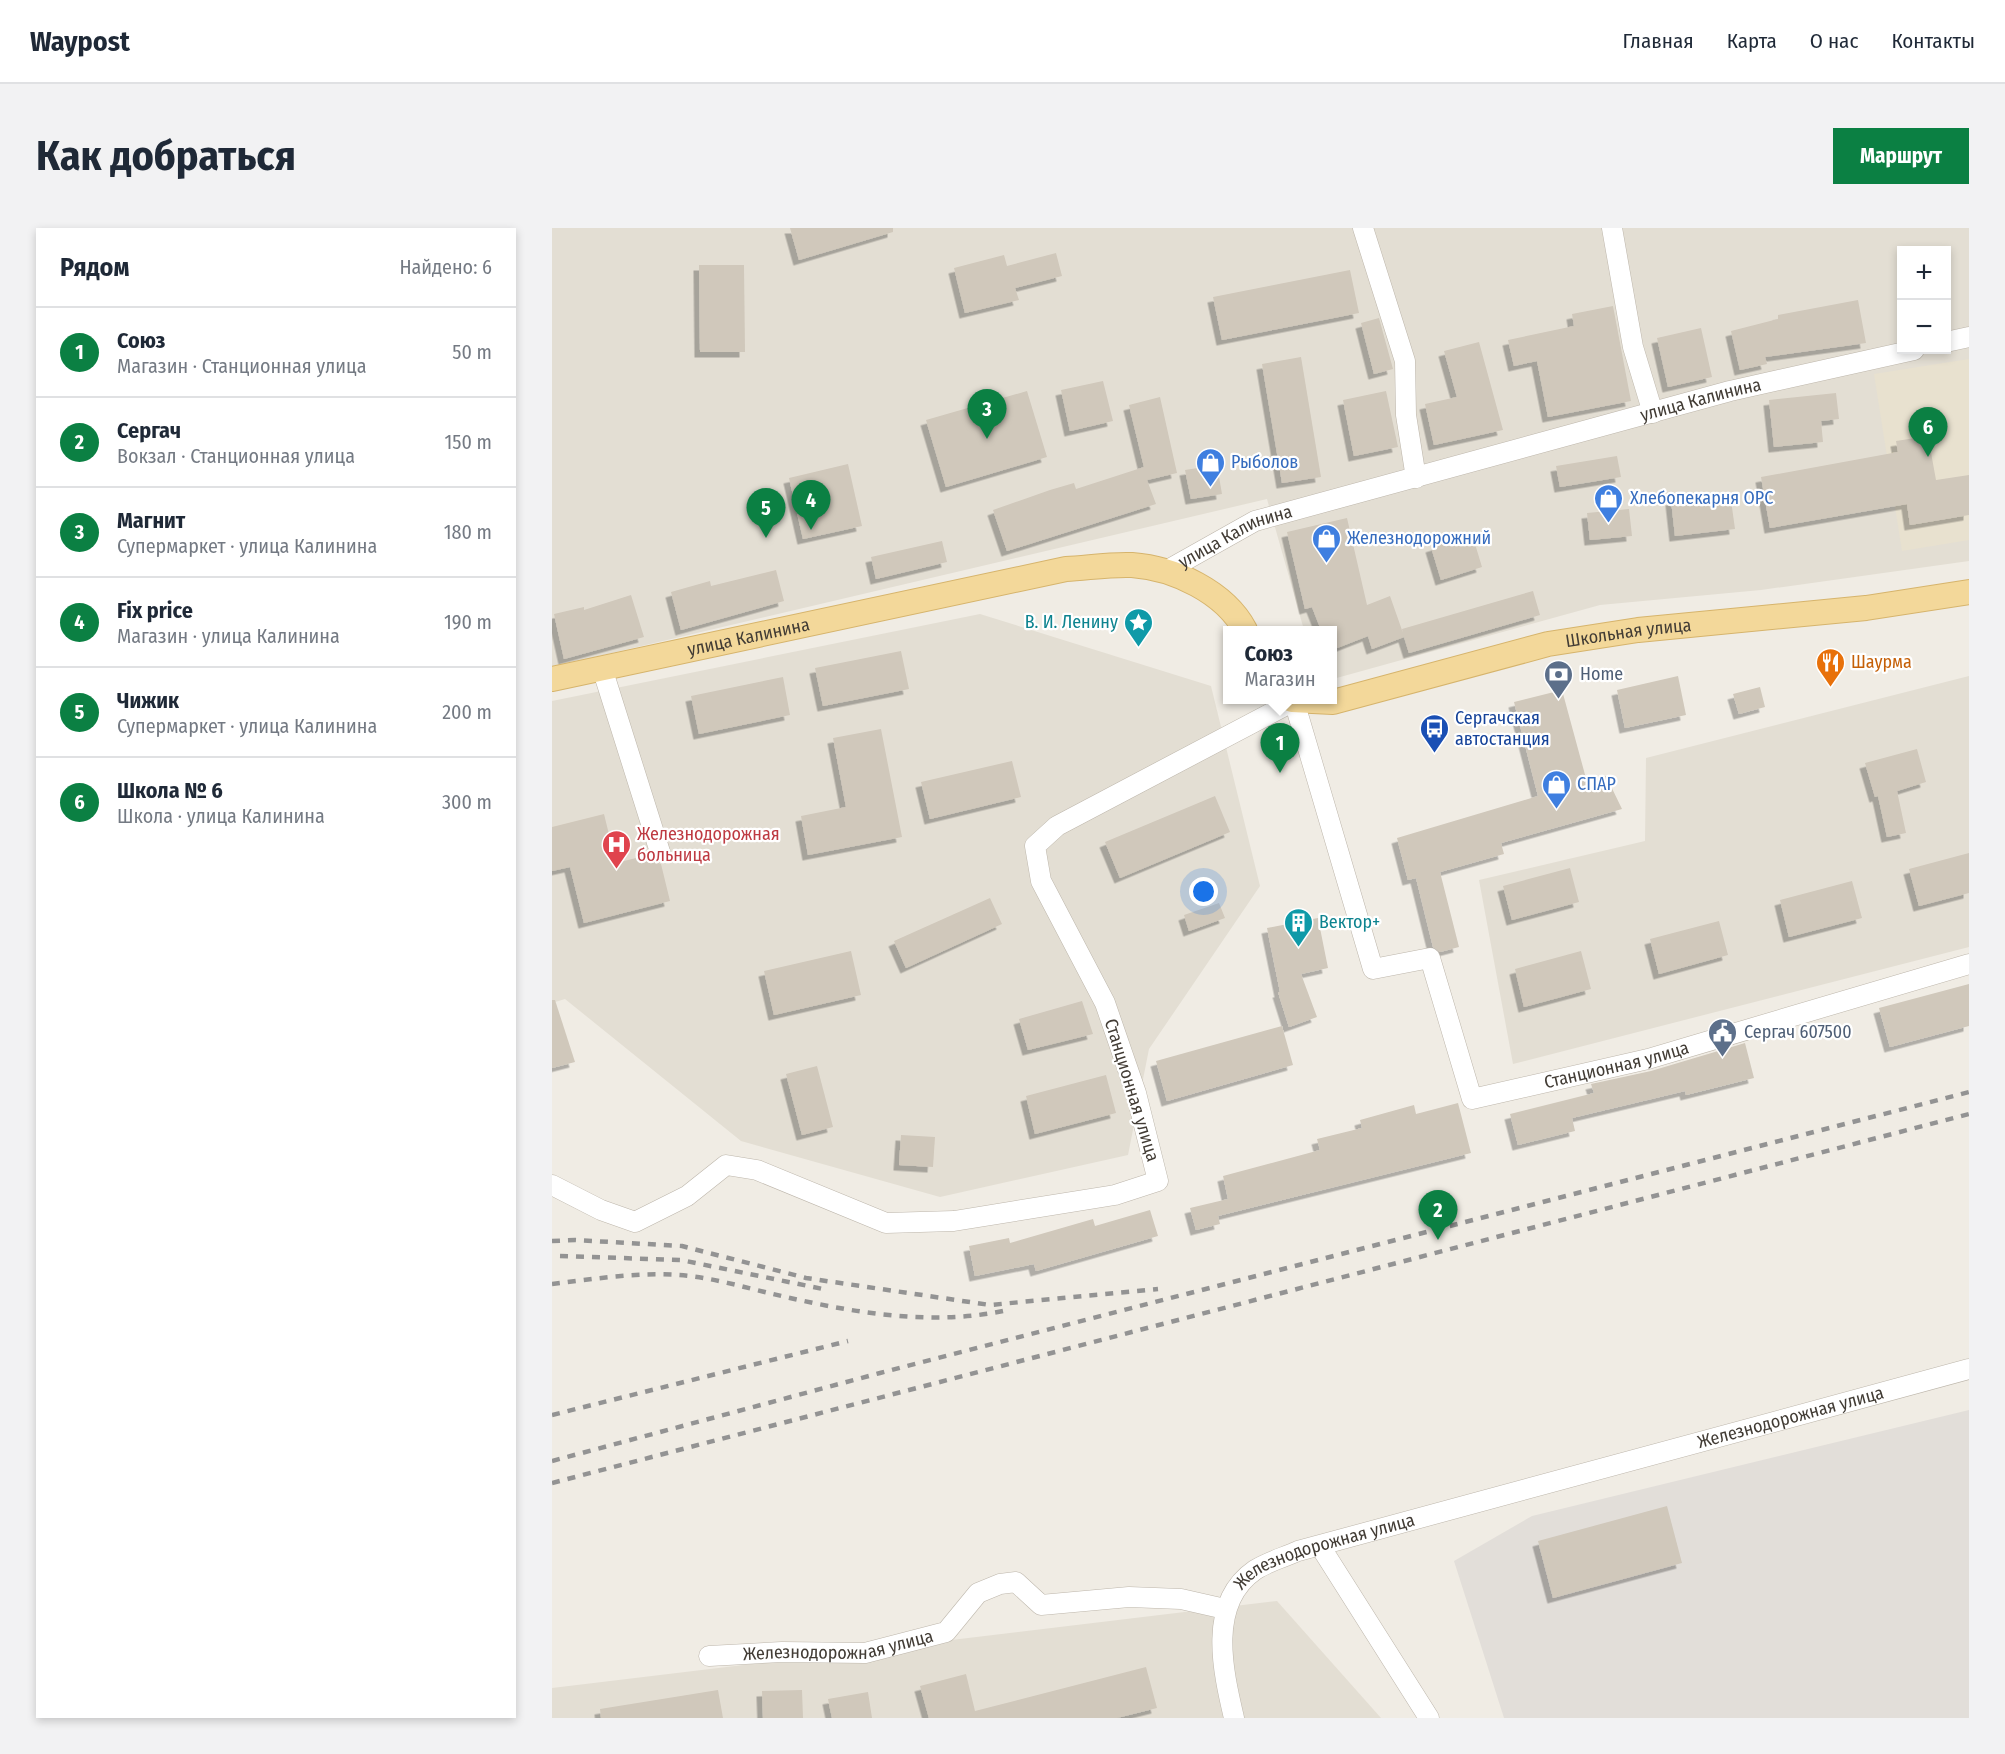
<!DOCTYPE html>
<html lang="ru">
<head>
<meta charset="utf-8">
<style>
	:root { --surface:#fff; --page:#f2f2f3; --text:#1f2937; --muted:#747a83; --line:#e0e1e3; --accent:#0b8043 }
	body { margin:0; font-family:"Fira Sans Condensed",sans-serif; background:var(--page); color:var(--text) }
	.controls { position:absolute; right:18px; top:18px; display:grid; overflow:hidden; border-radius:0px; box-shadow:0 3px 9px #0003 }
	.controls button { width:54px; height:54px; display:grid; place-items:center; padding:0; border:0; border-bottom:2px solid var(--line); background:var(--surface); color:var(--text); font:30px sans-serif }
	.you { position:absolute; left:652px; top:664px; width:21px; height:21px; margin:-15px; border:4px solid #fff; border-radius:50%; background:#1a73e8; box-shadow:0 0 0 9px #1a73e833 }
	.badge { display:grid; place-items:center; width:39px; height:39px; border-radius:50%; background:var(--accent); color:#fff; font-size:20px; font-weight:700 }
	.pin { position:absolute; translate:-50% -50px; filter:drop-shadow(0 2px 3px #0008) }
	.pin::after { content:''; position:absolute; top:32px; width:21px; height:18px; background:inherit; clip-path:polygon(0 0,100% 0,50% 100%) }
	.popup { position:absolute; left:671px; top:398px; width:114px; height:78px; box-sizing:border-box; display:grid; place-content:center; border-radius:0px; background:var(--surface); filter:drop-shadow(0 2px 4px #0005); font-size:20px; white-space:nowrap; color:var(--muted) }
	.popup b { font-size:22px; color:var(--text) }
	.popup::after { content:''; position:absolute; left:50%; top:100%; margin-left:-12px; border:12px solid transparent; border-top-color:var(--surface) }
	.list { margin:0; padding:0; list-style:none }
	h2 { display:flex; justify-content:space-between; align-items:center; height:78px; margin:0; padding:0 24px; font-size:26px }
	h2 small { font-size:20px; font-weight:400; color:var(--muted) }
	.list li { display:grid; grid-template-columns:39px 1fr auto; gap:18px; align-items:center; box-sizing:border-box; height:90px; padding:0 24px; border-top:2px solid var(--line) }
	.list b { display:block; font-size:22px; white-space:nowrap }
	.list p { margin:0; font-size:20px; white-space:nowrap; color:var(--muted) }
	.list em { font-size:20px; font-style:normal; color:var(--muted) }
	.map { position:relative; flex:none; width:1417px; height:1490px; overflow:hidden; border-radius:0px }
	header { display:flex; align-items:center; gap:36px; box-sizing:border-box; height:84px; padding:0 30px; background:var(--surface); border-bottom:2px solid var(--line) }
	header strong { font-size:28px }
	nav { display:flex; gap:33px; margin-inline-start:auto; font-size:21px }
	.intro { display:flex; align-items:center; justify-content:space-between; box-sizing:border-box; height:144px; padding:0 36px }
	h1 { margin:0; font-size:42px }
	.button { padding:15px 27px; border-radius:0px; background:var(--accent); color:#fff; font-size:21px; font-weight:700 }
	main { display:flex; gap:36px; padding:0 36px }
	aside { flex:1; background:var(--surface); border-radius:0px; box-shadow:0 3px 9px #0003 }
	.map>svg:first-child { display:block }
</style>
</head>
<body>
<header>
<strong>Waypost</strong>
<nav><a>Главная</a><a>Карта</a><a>О нас</a><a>Контакты</a></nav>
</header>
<div class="intro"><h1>Как добраться</h1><a class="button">Маршрут</a></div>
<main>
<aside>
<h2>Рядом<small>Найдено: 6</small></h2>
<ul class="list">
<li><span class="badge">1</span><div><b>Союз</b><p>Магазин · Станционная улица</p></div><em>50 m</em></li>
<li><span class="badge">2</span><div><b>Сергач</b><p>Вокзал · Станционная улица</p></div><em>150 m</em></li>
<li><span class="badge">3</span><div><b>Магнит</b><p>Супермаркет · улица Калинина</p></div><em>180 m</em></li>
<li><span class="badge">4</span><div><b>Fix price</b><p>Магазин · улица Калинина</p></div><em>190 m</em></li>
<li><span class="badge">5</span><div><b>Чижик</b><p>Супермаркет · улица Калинина</p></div><em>200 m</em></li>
<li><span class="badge">6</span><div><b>Школа № 6</b><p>Школа · улица Калинина</p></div><em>300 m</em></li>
</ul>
</aside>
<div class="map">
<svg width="1417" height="1490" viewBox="0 0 1417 1490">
	<defs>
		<filter id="shadow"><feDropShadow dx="-5.5" dy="5.5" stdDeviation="0" flood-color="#0004"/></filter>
	</defs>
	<rect width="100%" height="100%" fill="#f0ece4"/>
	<g fill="#e3ded3" fill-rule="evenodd">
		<path d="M0 0H1417V333L1209 362 1048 377 781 451 780 402H752L715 271 0 439ZM1350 22H1394V122H1350Z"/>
		<polygon points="428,386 659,458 708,658 597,821 576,927 388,969 189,913 13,771 0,775 0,473"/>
		<polygon points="1417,448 1417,719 961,836 927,652 1093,613 1094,530"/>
		<polygon points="725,1373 829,1490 0,1490 0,1460"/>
	</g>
	<polygon fill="#e2ded9" points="1417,1182 1417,1490 952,1490 902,1333 980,1288"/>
	<polygon fill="#e8e1cf" points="1417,131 1417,312 1350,323 1322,146"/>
	<g fill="#d0c8bb" filter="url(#shadow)">
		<polygon points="238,0 341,0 341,4 247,32"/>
		<polygon points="504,25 510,48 463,60 467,72 413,85 402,40 452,27 455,38"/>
		<polygon points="147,37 192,37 193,124 148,124"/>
		<polygon points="798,42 807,85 670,112 661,69"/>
		<polygon points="1306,72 1314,115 1213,129 1215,136 1188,142 1179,103 1226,91 1226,87"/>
		<polygon points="1061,78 1079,173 996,189 985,133 962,138 956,112 1022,98 1020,86"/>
		<polygon points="827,90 841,141 822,146 809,95"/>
		<polygon points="1149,100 1160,149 1116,159 1105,110"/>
		<polygon points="927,114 951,202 882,217 873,176 905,169 892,123"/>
		<polygon points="749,129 769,249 730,255 710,136"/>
		<polygon points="551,153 561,193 518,203 509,162"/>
		<polygon points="475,163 495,229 394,259 374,192"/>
		<polygon points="834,163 846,219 802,228 791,172"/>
		<polygon points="1284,165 1287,191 1269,193 1271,214 1222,219 1217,172"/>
		<polygon points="608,169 625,245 595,252 604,276 455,323 441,282 498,262 522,255 524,261 592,239 577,177"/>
		<polygon points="1376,208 1384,252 1417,247 1417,287 1358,297 1355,276 1218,300 1209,249 1346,224 1344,213"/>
		<polygon points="1065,228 1069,249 1008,259 1004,238"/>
		<polygon points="296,236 310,298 251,311 237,250"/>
		<polygon points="665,237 670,266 639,271 633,242"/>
		<polygon points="1178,265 1183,301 1123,308 1119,272"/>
		<polygon points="1077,281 1080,308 1038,312 1035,285"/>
		<polygon points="795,290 815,377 838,368 851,405 850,401 981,363 988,387 857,425 852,409 820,421 816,408 780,422 780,402 769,402 760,379 753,381 735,304"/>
		<polygon points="920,306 930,339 889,352 879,319"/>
		<polygon points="390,313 395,334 324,351 319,329"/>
		<polygon points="224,342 232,373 129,402 119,364 158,353 159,358"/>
		<polygon points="79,367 92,409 12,431 2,386 32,379 32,382"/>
		<polygon points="349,423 357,461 271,478 263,440"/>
		<polygon points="1126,448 1134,487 1073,500 1065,462"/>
		<polygon points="231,449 238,487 147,506 139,468"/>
		<polygon points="1208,459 1213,479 1187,486 1181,466"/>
		<polygon points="1010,462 1035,554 1054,548 1070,581 949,615 952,626 888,644 907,719 888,724 881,719 864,650 856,652 845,610 986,568 962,474"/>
		<polygon points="329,501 350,609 256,627 249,588 294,579 281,510"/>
		<polygon points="1365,521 1374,554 1345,563 1354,605 1335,609 1326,568 1323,569 1313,535"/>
		<polygon points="460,533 469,569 378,591 369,554"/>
		<polygon points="663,568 678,604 568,650 553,614"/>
		<polygon points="52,586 64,635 96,627 100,633 109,636 118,673 32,695 18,639 0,643 0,599"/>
		<polygon points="1417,625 1417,665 1367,678 1357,641"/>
		<polygon points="1018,640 1027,674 960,692 951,658"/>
		<polygon points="1300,653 1310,690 1237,709 1228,672"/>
		<polygon points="438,670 450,696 354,740 342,713"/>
		<polygon points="667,675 673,690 637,703 632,687"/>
		<polygon points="766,690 776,740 749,746 765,789 737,799 726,764 728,764 715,700"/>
		<polygon points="1167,693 1176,727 1107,746 1098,711"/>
		<polygon points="299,723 309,767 222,787 212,743"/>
		<polygon points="1029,723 1039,761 972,779 963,741"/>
		<polygon points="1417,756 1417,798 1338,819 1327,780"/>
		<polygon points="0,772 3,772 23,834 0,840"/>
		<polygon points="530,773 541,806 476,822 467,791"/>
		<polygon points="730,798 741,837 615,873 604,833"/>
		<polygon points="1193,815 1202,850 1134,867 1133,863 1020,890 1023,903 966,917 958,886 1042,865 1039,856 1099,843"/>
		<polygon points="265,838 281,899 250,907 234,846"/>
		<polygon points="554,847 564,885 483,906 474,868"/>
		<polygon points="906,875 919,925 666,988 668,996 644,1002 638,980 676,971 671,948 768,922 765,911 810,900 808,892 862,877 864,886"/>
		<polygon points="349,907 383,909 381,939 347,937"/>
		<polygon points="598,982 606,1008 484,1043 482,1036 423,1048 417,1018 457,1010 458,1015 541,991 543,998"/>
		<polygon points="1115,1278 1130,1335 1001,1370 986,1313"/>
		<polygon points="594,1439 605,1480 565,1490 377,1490 368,1458 414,1446 423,1483"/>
		<polygon points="166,1462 171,1490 49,1490 48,1481"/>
		<polygon points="250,1462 251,1490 211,1490 210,1463"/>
		<polygon points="316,1464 320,1490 280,1490 276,1471"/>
	</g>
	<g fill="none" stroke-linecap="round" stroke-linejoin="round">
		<defs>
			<g id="minor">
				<polyline points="811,0 853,133 854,187 864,250"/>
				<polyline points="1060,0 1081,119 1101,185"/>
				<polyline points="1394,114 1417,109"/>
				<path id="s1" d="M614 343 703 293 1178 163 1362 122"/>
				<polyline points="50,440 108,624"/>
				<path id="s2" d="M0 957 49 982 83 994 135 968 174 937 205 942 334 995 402 993 563 967 606 953 584 865 553 775 489 653 483 618 505 598 742 473 821 741 878 730 920 871 1096 831 1417 736"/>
				<polyline points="768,1318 877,1490"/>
				<path id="s3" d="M157 1428 230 1424 313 1425 394 1404 426 1365 448 1356 464 1354 489 1377 577 1369 629 1371 673 1381"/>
				<path id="s4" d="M682 1490C671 1443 655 1375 703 1342 715 1334 733 1329 746 1323L1417 1141"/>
			</g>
			<g id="major">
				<path id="s5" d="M0 451 514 341C535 340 558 336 580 337 622 340 673 364 693 402"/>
				<path id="s6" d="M740 472 781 474 996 416 1086 402 1314 380 1417 364"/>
			</g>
		</defs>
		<use href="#minor" stroke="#bdb6ab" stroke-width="21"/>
		<use href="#major" stroke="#d6b46c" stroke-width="26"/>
		<use href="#minor" stroke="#fff" stroke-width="20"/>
		<use href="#major" stroke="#f3d89a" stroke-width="24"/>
		<g stroke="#939393" stroke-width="4.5" stroke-dasharray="8 8" stroke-linecap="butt">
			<polyline points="0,1013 23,1012 130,1018 254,1050 438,1077 606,1061"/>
			<polyline points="8,1028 129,1032 276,1062"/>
			<path d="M0 1056C41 1051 86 1044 127 1047 158 1049 191 1059 221 1066 297 1084 379 1099 456 1082"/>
			<polyline points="0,1187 296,1113"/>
			<polyline points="0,1233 328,1145 1417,864"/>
			<polyline points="0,1255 1417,886"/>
		</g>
	</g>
	<defs>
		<symbol id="shop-pin" viewBox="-11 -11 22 30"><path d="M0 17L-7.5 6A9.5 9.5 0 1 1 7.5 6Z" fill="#3f7fe0" stroke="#fff"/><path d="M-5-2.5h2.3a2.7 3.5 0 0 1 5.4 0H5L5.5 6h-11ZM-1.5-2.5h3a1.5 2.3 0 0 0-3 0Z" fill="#fff"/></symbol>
		<symbol id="sight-pin" viewBox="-11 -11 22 30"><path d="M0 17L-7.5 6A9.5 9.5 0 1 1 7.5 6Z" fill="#0f9aa8" stroke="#fff"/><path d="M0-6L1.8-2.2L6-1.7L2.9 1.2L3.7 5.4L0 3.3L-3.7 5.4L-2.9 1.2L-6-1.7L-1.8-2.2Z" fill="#fff"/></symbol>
		<symbol id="restaurant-pin" viewBox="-11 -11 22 30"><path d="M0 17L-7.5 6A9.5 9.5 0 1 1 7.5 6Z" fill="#e8710a" stroke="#fff"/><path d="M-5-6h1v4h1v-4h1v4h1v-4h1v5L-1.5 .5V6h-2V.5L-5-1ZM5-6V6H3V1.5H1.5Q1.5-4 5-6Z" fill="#fff"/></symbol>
		<symbol id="bank-pin" viewBox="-11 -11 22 30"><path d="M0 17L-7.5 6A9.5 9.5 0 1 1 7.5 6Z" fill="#5c6f8a" stroke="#fff"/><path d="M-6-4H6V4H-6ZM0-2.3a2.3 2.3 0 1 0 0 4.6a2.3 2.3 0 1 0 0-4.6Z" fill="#fff"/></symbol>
		<symbol id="bus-pin" viewBox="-11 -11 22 30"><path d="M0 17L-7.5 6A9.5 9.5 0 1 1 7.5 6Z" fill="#1a4fb4" stroke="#fff"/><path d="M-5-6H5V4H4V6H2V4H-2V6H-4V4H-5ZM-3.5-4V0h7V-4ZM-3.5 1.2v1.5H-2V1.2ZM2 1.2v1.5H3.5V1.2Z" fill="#fff"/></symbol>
		<symbol id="hospital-pin" viewBox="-11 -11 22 30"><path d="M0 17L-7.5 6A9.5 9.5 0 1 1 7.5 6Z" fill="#e0444e" stroke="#fff"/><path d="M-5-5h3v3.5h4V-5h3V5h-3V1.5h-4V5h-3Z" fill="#fff"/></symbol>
		<symbol id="building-pin" viewBox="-11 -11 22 30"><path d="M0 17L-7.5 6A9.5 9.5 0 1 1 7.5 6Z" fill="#0f9aa8" stroke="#fff"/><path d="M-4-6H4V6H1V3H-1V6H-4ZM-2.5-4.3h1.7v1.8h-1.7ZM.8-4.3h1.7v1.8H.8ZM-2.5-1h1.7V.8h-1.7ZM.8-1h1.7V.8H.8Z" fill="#fff"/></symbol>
		<symbol id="civic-pin" viewBox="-11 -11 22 30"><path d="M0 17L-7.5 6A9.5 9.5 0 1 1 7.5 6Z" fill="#5c6f8a" stroke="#fff"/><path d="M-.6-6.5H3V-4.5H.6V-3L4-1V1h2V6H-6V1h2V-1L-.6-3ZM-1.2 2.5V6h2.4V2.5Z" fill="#fff"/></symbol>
	</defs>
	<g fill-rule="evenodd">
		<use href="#shop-pin" x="642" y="218" width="33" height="45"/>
		<use href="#shop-pin" x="1040" y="254" width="33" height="45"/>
		<use href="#shop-pin" x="758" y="294" width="33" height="45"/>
		<use href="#sight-pin" x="570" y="378" width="33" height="45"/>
		<use href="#restaurant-pin" x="1262" y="418" width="33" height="45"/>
		<use href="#bank-pin" x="990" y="430" width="33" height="45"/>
		<use href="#bus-pin" x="866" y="484" width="33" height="45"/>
		<use href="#shop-pin" x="988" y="540" width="33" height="45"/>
		<use href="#hospital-pin" x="48" y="600" width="33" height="45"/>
		<use href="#building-pin" x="730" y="678" width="33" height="45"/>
		<use href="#civic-pin" x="1154" y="788" width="33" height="45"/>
	</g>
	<g text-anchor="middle" stroke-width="4.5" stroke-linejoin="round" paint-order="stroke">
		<g font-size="18" fill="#423c35" stroke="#fff">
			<text dy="6" stroke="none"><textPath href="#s1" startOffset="564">улица Калинина</textPath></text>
			<text dy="6" stroke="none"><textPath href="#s1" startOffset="78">улица Калинина</textPath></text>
			<text dy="6" stroke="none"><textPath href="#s6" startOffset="345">Школьная улица</textPath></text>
			<text dy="6" stroke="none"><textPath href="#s5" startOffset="201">улица Калинина</textPath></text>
			<text dy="6" stroke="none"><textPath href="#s2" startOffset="1936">Станционная улица</textPath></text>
			<text transform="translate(580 862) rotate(73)" y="6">Станционная улица</text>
			<text dy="6" stroke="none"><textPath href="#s4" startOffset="717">Железнодорожная улица</textPath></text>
			<text dy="6" stroke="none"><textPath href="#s4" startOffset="231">Железнодорожная улица</textPath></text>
			<text dy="6" stroke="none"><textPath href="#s3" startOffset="130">Железнодорожная улица</textPath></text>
		</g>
		<g font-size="18" fill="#366cbe" stroke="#fff" text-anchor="start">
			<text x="679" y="240">Рыболов</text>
			<text x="1078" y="276">Хлебопекарня ОРС</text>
			<text x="795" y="316">Железнодорожний</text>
			<text x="1025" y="562">СПАР</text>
		</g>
		<g font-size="18" fill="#0d838f" stroke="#fff" text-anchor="end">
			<text x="566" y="400">В. И. Ленину</text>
			<text x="767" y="700" text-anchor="start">Вектор+</text>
		</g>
		<g font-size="18" fill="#c56008" stroke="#fff" text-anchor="start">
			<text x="1299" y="440">Шаурма</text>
		</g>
		<g font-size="18" fill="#4e5e75" stroke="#fff" text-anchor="start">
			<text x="1028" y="452">Home</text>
			<text x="1192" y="810">Сергач 607500</text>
		</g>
		<g font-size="18" fill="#164399" stroke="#fff" text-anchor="start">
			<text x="903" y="496">Сергачская<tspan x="903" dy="21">автостанция</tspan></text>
		</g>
		<g font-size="18" fill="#be3a42" stroke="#fff" text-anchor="start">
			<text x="85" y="612">Железнодорожная<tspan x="85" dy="21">больница</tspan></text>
		</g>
	</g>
</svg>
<div class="controls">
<button>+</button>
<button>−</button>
</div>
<div class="you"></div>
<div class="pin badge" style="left:728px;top:545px">1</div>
<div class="popup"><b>Союз</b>Магазин</div>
<div class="pin badge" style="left:886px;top:1012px">2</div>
<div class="pin badge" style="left:435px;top:211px">3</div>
<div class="pin badge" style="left:259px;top:302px">4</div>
<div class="pin badge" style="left:214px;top:310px">5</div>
<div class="pin badge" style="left:1376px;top:229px">6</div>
</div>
</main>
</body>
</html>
